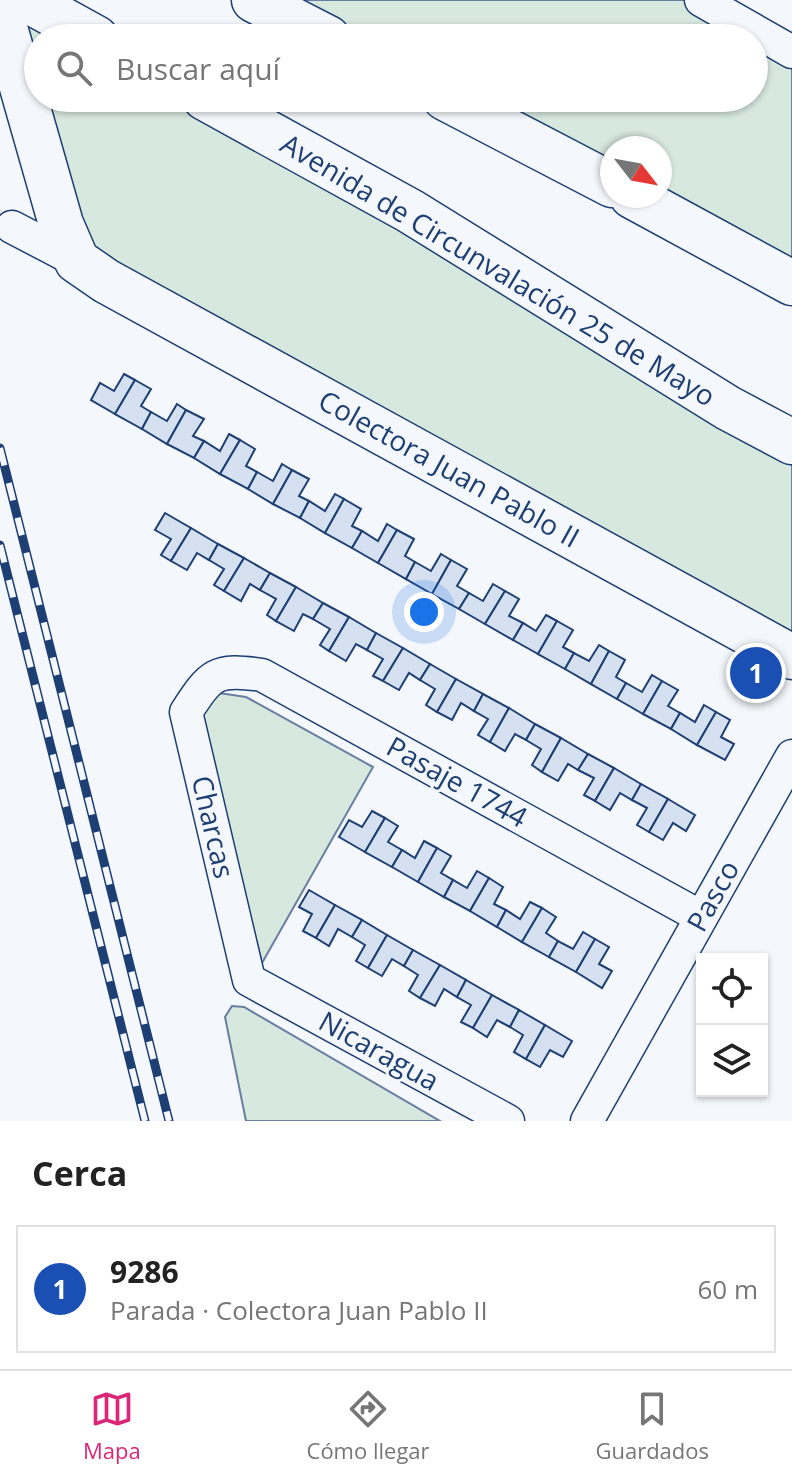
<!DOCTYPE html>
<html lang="es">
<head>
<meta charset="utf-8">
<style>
	:root { --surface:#fff; --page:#f6f6f6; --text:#222; --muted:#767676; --line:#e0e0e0; --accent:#db2777 }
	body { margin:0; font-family:"Open Sans",sans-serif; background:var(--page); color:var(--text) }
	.controls { position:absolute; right:24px; bottom:24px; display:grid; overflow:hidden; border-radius:0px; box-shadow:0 2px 6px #0004 }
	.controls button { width:72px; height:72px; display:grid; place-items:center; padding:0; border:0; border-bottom:2px solid var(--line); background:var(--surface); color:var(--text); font:40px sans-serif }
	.compass { position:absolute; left:600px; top:136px; width:72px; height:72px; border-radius:50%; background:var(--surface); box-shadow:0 2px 6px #0004; rotate:121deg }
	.you { position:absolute; left:424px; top:612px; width:28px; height:28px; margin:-20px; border:6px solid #fff; border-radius:50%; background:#1a73e8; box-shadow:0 0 0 12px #1a73e833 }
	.badge { display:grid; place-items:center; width:52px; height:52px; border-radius:50%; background:var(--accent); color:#fff; font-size:26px; font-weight:700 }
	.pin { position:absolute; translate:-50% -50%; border:4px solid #fff; box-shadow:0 2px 8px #0006 }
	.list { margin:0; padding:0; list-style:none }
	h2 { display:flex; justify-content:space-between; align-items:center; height:104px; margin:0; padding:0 32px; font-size:34px }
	h2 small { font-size:26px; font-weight:400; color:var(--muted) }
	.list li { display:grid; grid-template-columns:52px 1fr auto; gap:24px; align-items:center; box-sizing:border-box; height:128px; margin:0 16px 16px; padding:0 16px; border:2px solid var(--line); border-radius:0px }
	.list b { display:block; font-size:30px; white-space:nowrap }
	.list p { margin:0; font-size:26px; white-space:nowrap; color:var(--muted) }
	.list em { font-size:26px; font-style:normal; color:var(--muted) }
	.icon { flex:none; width:44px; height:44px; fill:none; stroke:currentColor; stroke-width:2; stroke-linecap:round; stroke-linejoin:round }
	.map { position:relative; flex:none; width:792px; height:1121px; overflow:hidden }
	.search { position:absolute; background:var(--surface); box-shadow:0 2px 6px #0004; left:24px; right:24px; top:24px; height:88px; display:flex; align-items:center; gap:20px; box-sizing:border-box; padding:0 28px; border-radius:44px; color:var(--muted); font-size:30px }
	.sheet { height:248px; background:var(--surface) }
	nav { display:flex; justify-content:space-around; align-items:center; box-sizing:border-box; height:112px; border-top:2px solid var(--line); background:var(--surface); font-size:22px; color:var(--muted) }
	nav a { display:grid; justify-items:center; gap:4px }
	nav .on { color:var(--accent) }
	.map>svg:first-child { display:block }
</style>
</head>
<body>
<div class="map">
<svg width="792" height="1121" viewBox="0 0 792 1121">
	<rect width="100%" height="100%" fill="#f4f7fb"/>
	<g fill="#d7e8df" stroke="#687fa3" stroke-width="2">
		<polygon points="27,0 96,38 38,38 38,98 205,98 792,442 792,657 106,281 5,26"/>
		<polygon points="254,0 701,0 792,52 792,283 660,196 660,148 612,148 612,185 445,98 754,98 754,38 328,38"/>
		<polygon points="219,693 246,697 373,767 262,963 200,716"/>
		<polygon points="232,1006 244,1007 440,1121 246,1121 225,1017"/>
	</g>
	<g fill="#d5e0f0" stroke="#1d3f73" stroke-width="2">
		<polygon points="124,374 135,380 115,414 91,400 100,383 114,391"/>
		<polygon points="135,380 151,389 141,406 151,412 142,429 115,414"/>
		<polygon points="177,404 186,410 167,444 142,429 151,412 167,421"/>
		<polygon points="186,410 204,419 193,436 204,441 194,458 167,444"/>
		<polygon points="229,434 240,440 220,474 194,458 204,441 220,451"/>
		<polygon points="240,440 255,449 246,466 257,472 248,489 220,474"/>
		<polygon points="282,464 292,470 273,504 248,489 257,472 273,481"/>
		<polygon points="292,470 309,479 299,496 309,501 300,518 273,504"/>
		<polygon points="335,494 344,499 325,533 300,518 309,501 325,511"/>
		<polygon points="344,499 361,509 352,526 362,531 352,548 325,533"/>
		<polygon points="165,513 191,528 171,561 161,555 171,539 155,530"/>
		<polygon points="387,524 397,530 378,563 352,548 362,531 378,541"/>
		<polygon points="191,528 218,544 209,560 197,553 187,570 171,561"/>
		<polygon points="397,530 414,539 405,556 415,562 406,579 378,563"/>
		<polygon points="218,544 244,558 224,591 214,585 224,569 209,560"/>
		<polygon points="441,554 451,560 432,594 406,579 415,562 431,571"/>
		<polygon points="244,558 270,573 260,590 250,584 241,601 224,591"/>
		<polygon points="451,560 467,569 457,586 469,593 459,609 432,594"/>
		<polygon points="270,573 296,587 276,621 267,615 276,599 260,590"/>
		<polygon points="493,584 505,591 485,624 459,609 469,593 483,601"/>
		<polygon points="296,587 323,603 313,619 303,614 294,631 276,621"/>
		<polygon points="505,591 519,599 509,616 523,623 513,640 485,624"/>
		<polygon points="323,603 349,617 329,651 320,645 330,629 313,619"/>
		<polygon points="546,615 557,621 538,654 513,640 523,623 536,631"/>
		<polygon points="349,617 376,633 367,650 356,644 346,661 329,651"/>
		<polygon points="557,621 573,630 563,647 574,653 565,669 538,654"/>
		<polygon points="376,633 403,648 383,681 373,676 383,659 367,650"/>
		<polygon points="599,645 609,651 591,684 565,669 574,653 589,661"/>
		<polygon points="403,648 430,664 420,680 409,673 399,690 383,681"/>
		<polygon points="609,651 625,660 616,677 626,683 617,699 591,684"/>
		<polygon points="430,664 456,679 437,712 426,705 435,689 420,680"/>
		<polygon points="652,675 662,681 643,714 617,699 626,683 642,692"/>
		<polygon points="456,679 483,694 474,711 461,703 452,720 437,712"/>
		<polygon points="662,681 678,690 668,706 680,713 671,729 643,714"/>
		<polygon points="483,694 509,708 490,742 478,735 488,719 474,711"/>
		<polygon points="704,705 716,712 697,745 671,729 680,713 695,722"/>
		<polygon points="509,708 535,724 526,740 515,734 505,751 490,742"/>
		<polygon points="716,712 730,720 721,737 734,744 725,760 697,745"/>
		<polygon points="535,724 561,738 542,772 532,765 541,749 526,740"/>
		<polygon points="561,738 588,754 578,770 568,764 558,781 542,772"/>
		<polygon points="588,754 614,768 595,801 584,795 594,778 578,770"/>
		<polygon points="614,768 641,784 632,800 620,793 610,810 595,801"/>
		<polygon points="641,784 668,799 649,832 637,825 647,808 632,800"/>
		<polygon points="668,799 695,815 686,831 673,823 663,840 649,832"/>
		<polygon points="372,811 385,818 365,852 339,837 349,820 362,827"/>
		<polygon points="385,818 398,826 388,842 402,850 392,867 365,852"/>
		<polygon points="424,841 437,848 418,882 392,867 402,850 415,858"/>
		<polygon points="437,848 451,856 441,873 453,880 444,897 418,882"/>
		<polygon points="477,871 489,878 470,911 444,897 453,880 467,888"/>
		<polygon points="489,878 503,887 494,904 506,910 497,927 470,911"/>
		<polygon points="309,890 335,905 316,938 303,931 312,914 299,907"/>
		<polygon points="530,902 542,908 522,942 497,927 506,910 520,919"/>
		<polygon points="335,905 362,920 352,937 338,929 329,946 316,938"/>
		<polygon points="542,908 556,917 546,933 558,941 549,957 522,942"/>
		<polygon points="362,920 387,935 368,968 356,961 365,945 352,937"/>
		<polygon points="583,932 595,939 576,972 549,957 558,941 573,949"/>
		<polygon points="387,935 413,950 404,966 392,959 382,976 368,968"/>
		<polygon points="595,939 609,947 599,964 612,971 602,988 576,972"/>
		<polygon points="413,950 440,965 420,998 409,991 418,975 404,966"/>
		<polygon points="440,965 466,980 457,997 444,989 435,1006 420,998"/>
		<polygon points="466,980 492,995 473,1028 461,1022 471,1005 457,997"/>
		<polygon points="492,995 519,1010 510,1027 497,1020 487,1037 473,1028"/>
		<polygon points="519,1010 545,1025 526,1059 514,1052 523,1035 510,1027"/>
		<polygon points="545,1025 572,1041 563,1057 550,1050 540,1067 526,1059"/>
	</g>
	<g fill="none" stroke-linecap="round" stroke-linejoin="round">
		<defs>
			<g id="street">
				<polyline points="701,0 792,52"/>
				<polyline points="12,227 77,261"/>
				<path d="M508 1121 249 980 186 712C211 674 215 668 262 675L701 917"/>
				<polyline points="587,1121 792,756"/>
			</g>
			<polyline id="secondary" points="0,10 61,224 77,261 106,281 792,657"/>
			<g id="highway">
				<polyline points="27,0 96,38"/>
				<polyline points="254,0 328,38"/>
				<polyline points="205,98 410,211 728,408 792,442"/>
				<polyline points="445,98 612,185"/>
				<polyline points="632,196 792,283"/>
			</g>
		</defs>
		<use href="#street" stroke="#1d3f73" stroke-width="35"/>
		<use href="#secondary" stroke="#1d3f73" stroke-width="47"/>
		<use href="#highway" stroke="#1d3f73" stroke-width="47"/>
		<use href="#street" stroke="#f4f7fb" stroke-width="32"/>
		<use href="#secondary" stroke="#f4f7fb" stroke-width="44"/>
		<use href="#highway" stroke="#f4f7fb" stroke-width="44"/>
		<defs>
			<g id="rail">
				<polyline points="0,448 169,1121"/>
				<polyline points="0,545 145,1121"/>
			</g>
		</defs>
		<use href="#rail" stroke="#1d3f73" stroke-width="9"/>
		<use href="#rail" stroke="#f4f7fb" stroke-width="6" stroke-dasharray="18" stroke-linecap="butt"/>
	</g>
	<g text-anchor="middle" stroke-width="6" stroke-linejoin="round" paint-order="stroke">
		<g font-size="28" fill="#1d3f73" stroke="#f4f7fb">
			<text transform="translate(498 270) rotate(31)" y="10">Avenida de Circunvalación 25 de Mayo</text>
			<text transform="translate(449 469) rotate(29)" y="10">Colectora Juan Pablo II</text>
			<text transform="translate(457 782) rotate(29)" y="10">Pasaje 1744</text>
			<text transform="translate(213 827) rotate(77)" y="10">Charcas</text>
			<text transform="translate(713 896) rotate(-61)" y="10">Pasco</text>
			<text transform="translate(379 1051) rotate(29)" y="10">Nicaragua</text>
		</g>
	</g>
</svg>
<div class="controls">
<button><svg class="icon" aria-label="locate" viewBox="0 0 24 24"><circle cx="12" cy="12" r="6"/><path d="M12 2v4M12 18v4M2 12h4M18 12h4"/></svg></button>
<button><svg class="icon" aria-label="layers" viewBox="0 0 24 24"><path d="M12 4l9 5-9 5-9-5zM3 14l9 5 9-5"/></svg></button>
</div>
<svg class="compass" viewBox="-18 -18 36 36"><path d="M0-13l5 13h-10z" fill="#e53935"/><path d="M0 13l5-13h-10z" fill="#767676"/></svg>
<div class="you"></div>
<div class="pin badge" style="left:756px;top:673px;background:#1a4fb4">1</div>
<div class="search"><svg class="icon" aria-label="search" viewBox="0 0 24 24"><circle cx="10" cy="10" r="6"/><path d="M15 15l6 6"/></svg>Buscar aquí</div>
</div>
<section class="sheet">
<h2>Cerca<small></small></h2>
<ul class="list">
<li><span class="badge" style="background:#1a4fb4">1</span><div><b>9286</b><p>Parada · Colectora Juan Pablo II</p></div><em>60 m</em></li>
</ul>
</section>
<nav>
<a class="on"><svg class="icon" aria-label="map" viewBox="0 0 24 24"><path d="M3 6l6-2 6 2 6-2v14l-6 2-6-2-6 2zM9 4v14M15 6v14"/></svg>Mapa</a>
<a><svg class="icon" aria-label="directions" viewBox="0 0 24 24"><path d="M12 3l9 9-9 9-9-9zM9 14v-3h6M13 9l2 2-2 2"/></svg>Cómo llegar</a>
<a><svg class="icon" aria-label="saved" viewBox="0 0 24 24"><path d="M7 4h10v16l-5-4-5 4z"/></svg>Guardados</a>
</nav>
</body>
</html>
